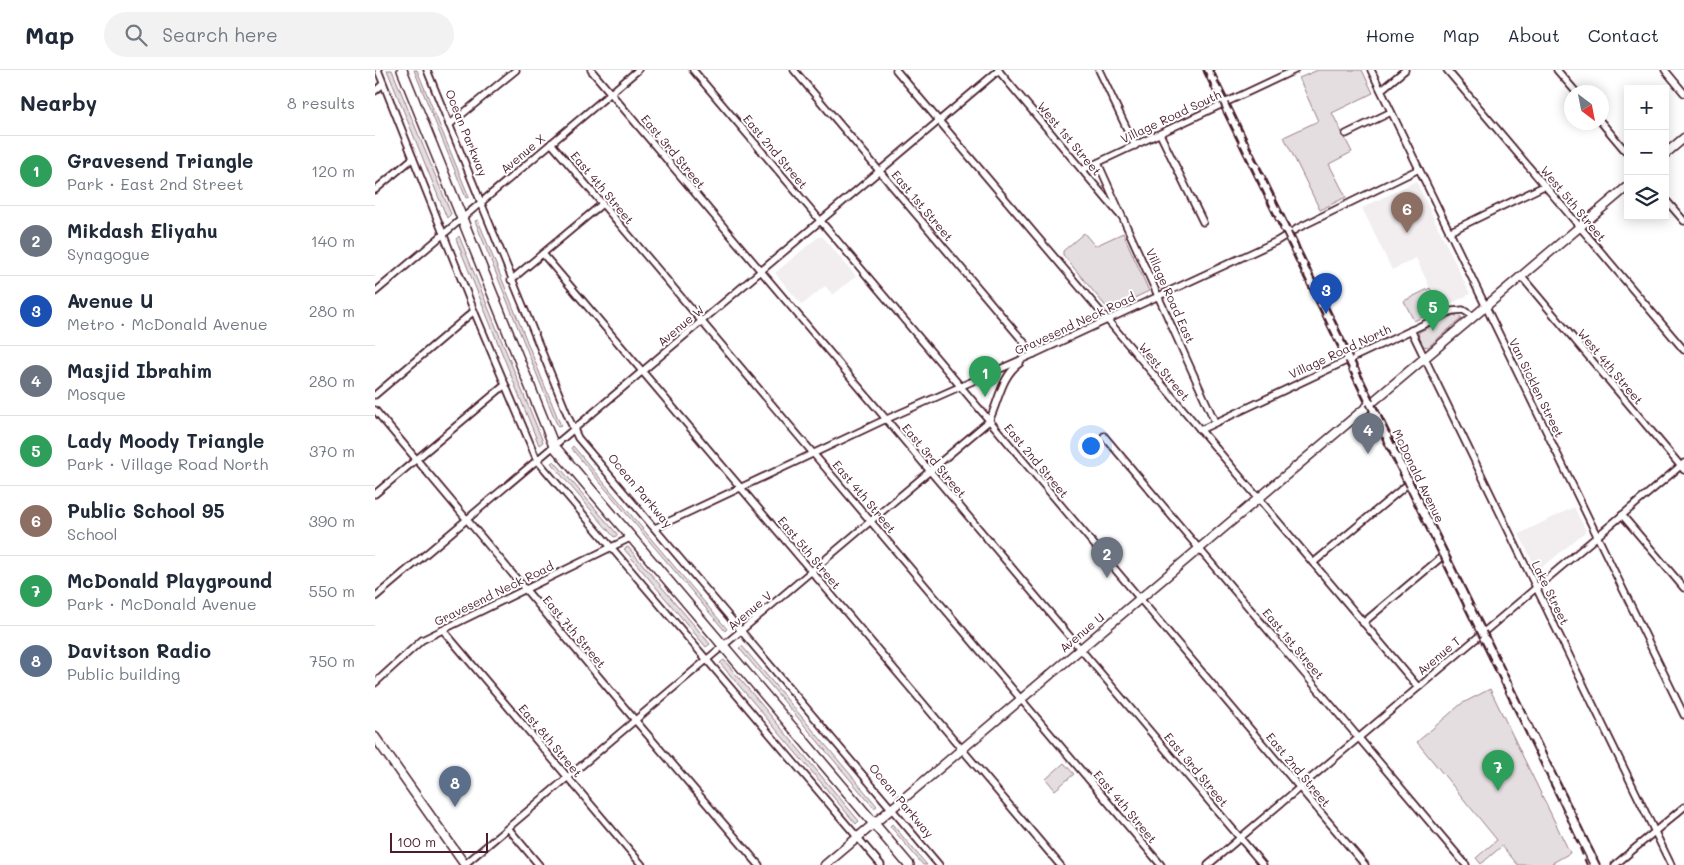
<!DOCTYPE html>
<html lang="en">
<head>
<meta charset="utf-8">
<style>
	:root { --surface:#fff; --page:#f2f2f3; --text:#1f2937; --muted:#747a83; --line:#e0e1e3; --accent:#d1495b }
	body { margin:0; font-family:Mali,sans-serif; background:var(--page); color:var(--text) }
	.controls { position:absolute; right:15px; top:15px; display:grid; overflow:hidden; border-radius:0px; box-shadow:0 2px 12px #0003 }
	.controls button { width:45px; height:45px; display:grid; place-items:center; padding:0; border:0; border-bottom:1px solid var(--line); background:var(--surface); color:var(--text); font:25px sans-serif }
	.compass { position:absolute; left:1189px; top:15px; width:45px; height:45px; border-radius:50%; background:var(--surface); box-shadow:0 2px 12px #0003; rotate:148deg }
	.scale { position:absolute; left:15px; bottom:12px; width:98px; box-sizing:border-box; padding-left:5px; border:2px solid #4a1f2b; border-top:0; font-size:14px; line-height:18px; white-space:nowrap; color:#4a1f2b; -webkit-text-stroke:4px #fff; paint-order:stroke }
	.you { position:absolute; left:715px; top:375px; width:18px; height:18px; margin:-12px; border:4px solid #fff; border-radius:50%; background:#1a73e8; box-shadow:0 0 0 8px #1a73e833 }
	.badge { display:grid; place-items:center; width:32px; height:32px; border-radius:50%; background:var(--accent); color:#fff; font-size:16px; font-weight:700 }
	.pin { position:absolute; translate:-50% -41px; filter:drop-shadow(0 1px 2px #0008) }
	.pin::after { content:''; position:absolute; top:26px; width:18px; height:15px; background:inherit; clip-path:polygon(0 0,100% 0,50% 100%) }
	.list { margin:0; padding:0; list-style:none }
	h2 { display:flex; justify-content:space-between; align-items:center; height:65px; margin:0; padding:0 20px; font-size:21px }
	h2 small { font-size:16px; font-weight:400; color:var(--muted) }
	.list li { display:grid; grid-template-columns:32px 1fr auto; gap:15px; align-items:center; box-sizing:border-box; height:70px; padding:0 20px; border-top:1px solid var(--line) }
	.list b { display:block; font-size:19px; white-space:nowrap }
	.list p { margin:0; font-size:16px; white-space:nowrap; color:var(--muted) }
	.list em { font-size:16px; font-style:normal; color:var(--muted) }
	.icon { flex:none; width:28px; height:28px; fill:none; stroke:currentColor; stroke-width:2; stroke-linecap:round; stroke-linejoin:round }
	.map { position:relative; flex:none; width:1309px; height:795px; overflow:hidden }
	header { display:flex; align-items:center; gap:30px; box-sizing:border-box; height:70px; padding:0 25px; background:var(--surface); border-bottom:1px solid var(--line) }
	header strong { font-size:24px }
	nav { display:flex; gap:28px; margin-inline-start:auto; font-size:18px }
	.search { width:350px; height:45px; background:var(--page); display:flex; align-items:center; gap:12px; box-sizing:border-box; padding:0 18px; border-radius:28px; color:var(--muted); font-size:19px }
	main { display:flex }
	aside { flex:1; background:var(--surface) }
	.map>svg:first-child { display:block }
</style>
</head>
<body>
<header>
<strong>Map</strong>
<div class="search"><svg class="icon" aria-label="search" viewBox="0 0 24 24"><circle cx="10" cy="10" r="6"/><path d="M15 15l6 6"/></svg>Search here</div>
<nav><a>Home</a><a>Map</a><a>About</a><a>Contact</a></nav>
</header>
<main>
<aside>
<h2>Nearby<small>8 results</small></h2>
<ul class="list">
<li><span class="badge" style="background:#2e9e5b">1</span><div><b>Gravesend Triangle</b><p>Park · East 2nd Street</p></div><em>120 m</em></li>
<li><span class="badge" style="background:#6b7280">2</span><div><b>Mikdash Eliyahu</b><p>Synagogue</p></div><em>140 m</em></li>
<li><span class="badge" style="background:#1a4fb4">3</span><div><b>Avenue U</b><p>Metro · McDonald Avenue</p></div><em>280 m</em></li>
<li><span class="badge" style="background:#6b7280">4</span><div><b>Masjid Ibrahim</b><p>Mosque</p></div><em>280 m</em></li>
<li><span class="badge" style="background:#2e9e5b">5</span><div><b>Lady Moody Triangle</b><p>Park · Village Road North</p></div><em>370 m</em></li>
<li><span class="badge" style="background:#8d6e63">6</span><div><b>Public School 95</b><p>School</p></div><em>390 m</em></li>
<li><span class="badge" style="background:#2e9e5b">7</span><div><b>McDonald Playground</b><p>Park · McDonald Avenue</p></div><em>550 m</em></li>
<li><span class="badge" style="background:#5c6f8a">8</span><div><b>Davitson Radio</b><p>Public building</p></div><em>750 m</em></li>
</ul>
</aside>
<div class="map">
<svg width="1309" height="795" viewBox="0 0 1309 795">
	<rect width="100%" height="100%" fill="#fff"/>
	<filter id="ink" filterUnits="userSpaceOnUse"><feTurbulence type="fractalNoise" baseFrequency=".02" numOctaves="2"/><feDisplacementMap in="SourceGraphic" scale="10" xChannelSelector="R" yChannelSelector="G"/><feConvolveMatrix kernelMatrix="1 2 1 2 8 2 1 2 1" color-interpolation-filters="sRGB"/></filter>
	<g filter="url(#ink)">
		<g fill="#f2eeef">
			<polygon points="1041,111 1095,224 1065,239 1041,188 1017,200 987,138"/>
			<polygon points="443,167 448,167 481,206 458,225 450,216 427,235 400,203"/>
			<polygon points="1199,437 1211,461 1174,492 1163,499 1162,496 1160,497 1144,464"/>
		</g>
		<g fill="#e5dee0" stroke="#987e86">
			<polygon points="12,0 17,0 76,144 72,148"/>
			<polygon points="39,0 42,0 94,127 91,128"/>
			<polygon points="943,0 987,0 998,23 957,43 977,82 954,94 971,127 945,140 909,67 943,51 924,8"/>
			<polygon points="103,150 186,356 183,357 100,151"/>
			<polygon points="709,163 720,176 748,163 774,221 734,240 688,185 688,181"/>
			<polygon points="84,166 168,372 164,375 81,169"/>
			<polygon points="1055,218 1065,239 1039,251 1029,231"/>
			<polygon points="1079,245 1087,248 1053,277 1048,276 1043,266 1044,262"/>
			<polygon points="198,376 352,559 350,561 196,378"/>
			<polygon points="179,391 243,465 239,467 176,393"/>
			<polygon points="253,477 335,574 331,577 249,479"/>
			<polygon points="367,576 502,736 499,738 364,578"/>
			<polygon points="349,590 484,751 481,754 345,593"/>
			<polygon points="1115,619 1195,783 1174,795 1143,795 1127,776 1106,794 1101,788 1122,770 1042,672 1086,634"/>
			<polygon points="689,693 699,704 680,720 671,709"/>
			<polygon points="517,754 552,795 548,795 515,756"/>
		</g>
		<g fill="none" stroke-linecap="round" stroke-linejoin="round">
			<defs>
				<g id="street">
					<polyline points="3,0 99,241 162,390 506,795"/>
					<polyline points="52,0 195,351 203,368 564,795"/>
					<polyline points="216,0 888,795"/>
					<polyline points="318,0 990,795"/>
					<polyline points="419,0 659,284"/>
					<polyline points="521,0 1043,617"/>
					<polyline points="623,0 744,144"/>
					<polyline points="724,0 760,76"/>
					<polyline points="996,0 1309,645"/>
					<polyline points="1072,0 1309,280"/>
					<polyline points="1182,0 1201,22"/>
					<polyline points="1290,0 1309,23"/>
					<polyline points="1006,20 1030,0"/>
					<polyline points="0,21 8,14"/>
					<polyline points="1226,52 1253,84"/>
					<polyline points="74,55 141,0"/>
					<polyline points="785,64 828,152"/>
					<polyline points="971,64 1016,42"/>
					<polyline points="176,73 786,795"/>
					<polyline points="723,93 840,352"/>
					<polyline points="707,100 920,0"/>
					<polyline points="0,120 38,88"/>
					<polyline points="1290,129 1309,151"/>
					<polyline points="1074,162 1169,116"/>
					<polyline points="168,184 685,795"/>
					<polyline points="1146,206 1309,400"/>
					<polyline points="136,210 227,134"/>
					<polyline points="0,222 263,0"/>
					<polyline points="1036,260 1296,795"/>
					<polyline points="0,325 99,241"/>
					<polyline points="0,340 260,650 384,795"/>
					<polyline points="825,360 1077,241 1088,240 1098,246"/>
					<polyline points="729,366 1091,795"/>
					<polyline points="0,424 130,315"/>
					<polyline points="1247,445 1309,518"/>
					<polyline points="280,458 505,352 659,284 902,171 923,158 1044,99"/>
					<polyline points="938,493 1034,413"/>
					<polyline points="0,527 624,0"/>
					<polyline points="988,553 1069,485"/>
					<polyline points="68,560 267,795"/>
					<polyline points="0,613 47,570 257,467"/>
					<polyline points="133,758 164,795"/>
					<path d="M89 795 614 351C624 331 626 306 645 293"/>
					<polyline points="833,795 1309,393"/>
					<polyline points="1240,795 1309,737"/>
				</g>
				<g id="secondary">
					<polyline points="833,0 1220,795"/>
					<polyline points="1290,84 1309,68"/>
					<polyline points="0,667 90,795"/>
					<polyline points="450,795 1253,116"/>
				</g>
				<polyline id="primary" points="27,0 179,376 534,795"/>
			</defs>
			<use href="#street" stroke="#4a1f2b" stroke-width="9"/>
			<use href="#secondary" stroke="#4a1f2b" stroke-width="11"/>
			<use href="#primary" stroke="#4a1f2b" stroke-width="12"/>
			<use href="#street" stroke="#fff" stroke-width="5.5"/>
			<use href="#secondary" stroke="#fff" stroke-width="8"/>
			<use href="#primary" stroke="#fff" stroke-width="9"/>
			<g stroke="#4a1f2b" stroke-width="2" stroke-dasharray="8 4" stroke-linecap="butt">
				<polyline points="829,0 1190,743 1212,795"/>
				<polyline points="837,0 1225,795"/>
			</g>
		</g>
	</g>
	<g text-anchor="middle" stroke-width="4" stroke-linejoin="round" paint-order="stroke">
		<g font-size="12" fill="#4a1f2b" stroke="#fff">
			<text transform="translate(796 47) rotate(-25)" y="4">Village Road South</text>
			<text transform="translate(91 63) rotate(68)" y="4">Ocean Parkway</text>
			<text transform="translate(694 69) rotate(50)" y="4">West 1st Street</text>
			<text transform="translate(298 82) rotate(50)" y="4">East 3rd Street</text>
			<text transform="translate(400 82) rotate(50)" y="4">East 2nd Street</text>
			<text transform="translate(148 84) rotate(-40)" y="4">Avenue X</text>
			<text transform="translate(227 118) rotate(50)" y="4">East 4th Street</text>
			<text transform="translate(1198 134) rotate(50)" y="4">West 5th Street</text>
			<text transform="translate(547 136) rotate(50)" y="4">East 1st Street</text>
			<text transform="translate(795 226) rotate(66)" y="4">Village Road East</text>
			<text transform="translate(700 254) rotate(-25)" y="4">Gravesend Neck Road</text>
			<text transform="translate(306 256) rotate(-40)" y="4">Avenue W</text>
			<text transform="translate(965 282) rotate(-25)" y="4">Village Road North</text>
			<text transform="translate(1235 297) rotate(50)" y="4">West 4th Street</text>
			<text transform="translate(789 302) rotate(50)" y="4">West Street</text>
			<text transform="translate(1161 318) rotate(64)" y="4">Van Sicklen Street</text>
			<text transform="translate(559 391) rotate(50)" y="4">East 3rd Street</text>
			<text transform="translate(661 391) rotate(50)" y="4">East 2nd Street</text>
			<text transform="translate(1043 406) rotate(64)" y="4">McDonald Avenue</text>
			<text transform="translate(265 421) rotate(50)" y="4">Ocean Parkway</text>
			<text transform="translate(489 427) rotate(50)" y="4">East 4th Street</text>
			<text transform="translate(434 483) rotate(50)" y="4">East 5th Street</text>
			<text transform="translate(1175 523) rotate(64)" y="4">Lake Street</text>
			<text transform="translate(119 524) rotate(-26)" y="4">Gravesend Neck Road</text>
			<text transform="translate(375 541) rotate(-40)" y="4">Avenue V</text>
			<text transform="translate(199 562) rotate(50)" y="4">East 7th Street</text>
			<text transform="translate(707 563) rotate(-40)" y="4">Avenue U</text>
			<text transform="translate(918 574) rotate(50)" y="4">East 1st Street</text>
			<text transform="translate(1064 586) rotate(-40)" y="4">Avenue T</text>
			<text transform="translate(175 671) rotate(50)" y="4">East 8th Street</text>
			<text transform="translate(821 700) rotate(50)" y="4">East 3rd Street</text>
			<text transform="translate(923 700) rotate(50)" y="4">East 2nd Street</text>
			<text transform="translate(526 731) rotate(50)" y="4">Ocean Parkway</text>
			<text transform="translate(750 737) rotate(50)" y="4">East 4th Street</text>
		</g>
	</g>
</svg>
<div class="controls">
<button>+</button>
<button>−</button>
<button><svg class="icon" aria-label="layers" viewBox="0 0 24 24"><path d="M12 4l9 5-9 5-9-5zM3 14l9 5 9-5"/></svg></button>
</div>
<svg class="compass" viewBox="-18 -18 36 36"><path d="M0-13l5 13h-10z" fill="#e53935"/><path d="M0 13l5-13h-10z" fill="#747a83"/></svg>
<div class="scale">100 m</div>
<div class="you"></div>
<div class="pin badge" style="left:610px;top:327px;background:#2e9e5b">1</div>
<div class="pin badge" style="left:732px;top:508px;background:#6b7280">2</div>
<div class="pin badge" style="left:951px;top:244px;background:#1a4fb4">3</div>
<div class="pin badge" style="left:993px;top:384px;background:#6b7280">4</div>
<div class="pin badge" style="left:1058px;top:261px;background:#2e9e5b">5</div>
<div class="pin badge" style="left:1032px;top:163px;background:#8d6e63">6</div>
<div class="pin badge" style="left:1123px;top:721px;background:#2e9e5b">7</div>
<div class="pin badge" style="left:80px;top:737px;background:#5c6f8a">8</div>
</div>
</main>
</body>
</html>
